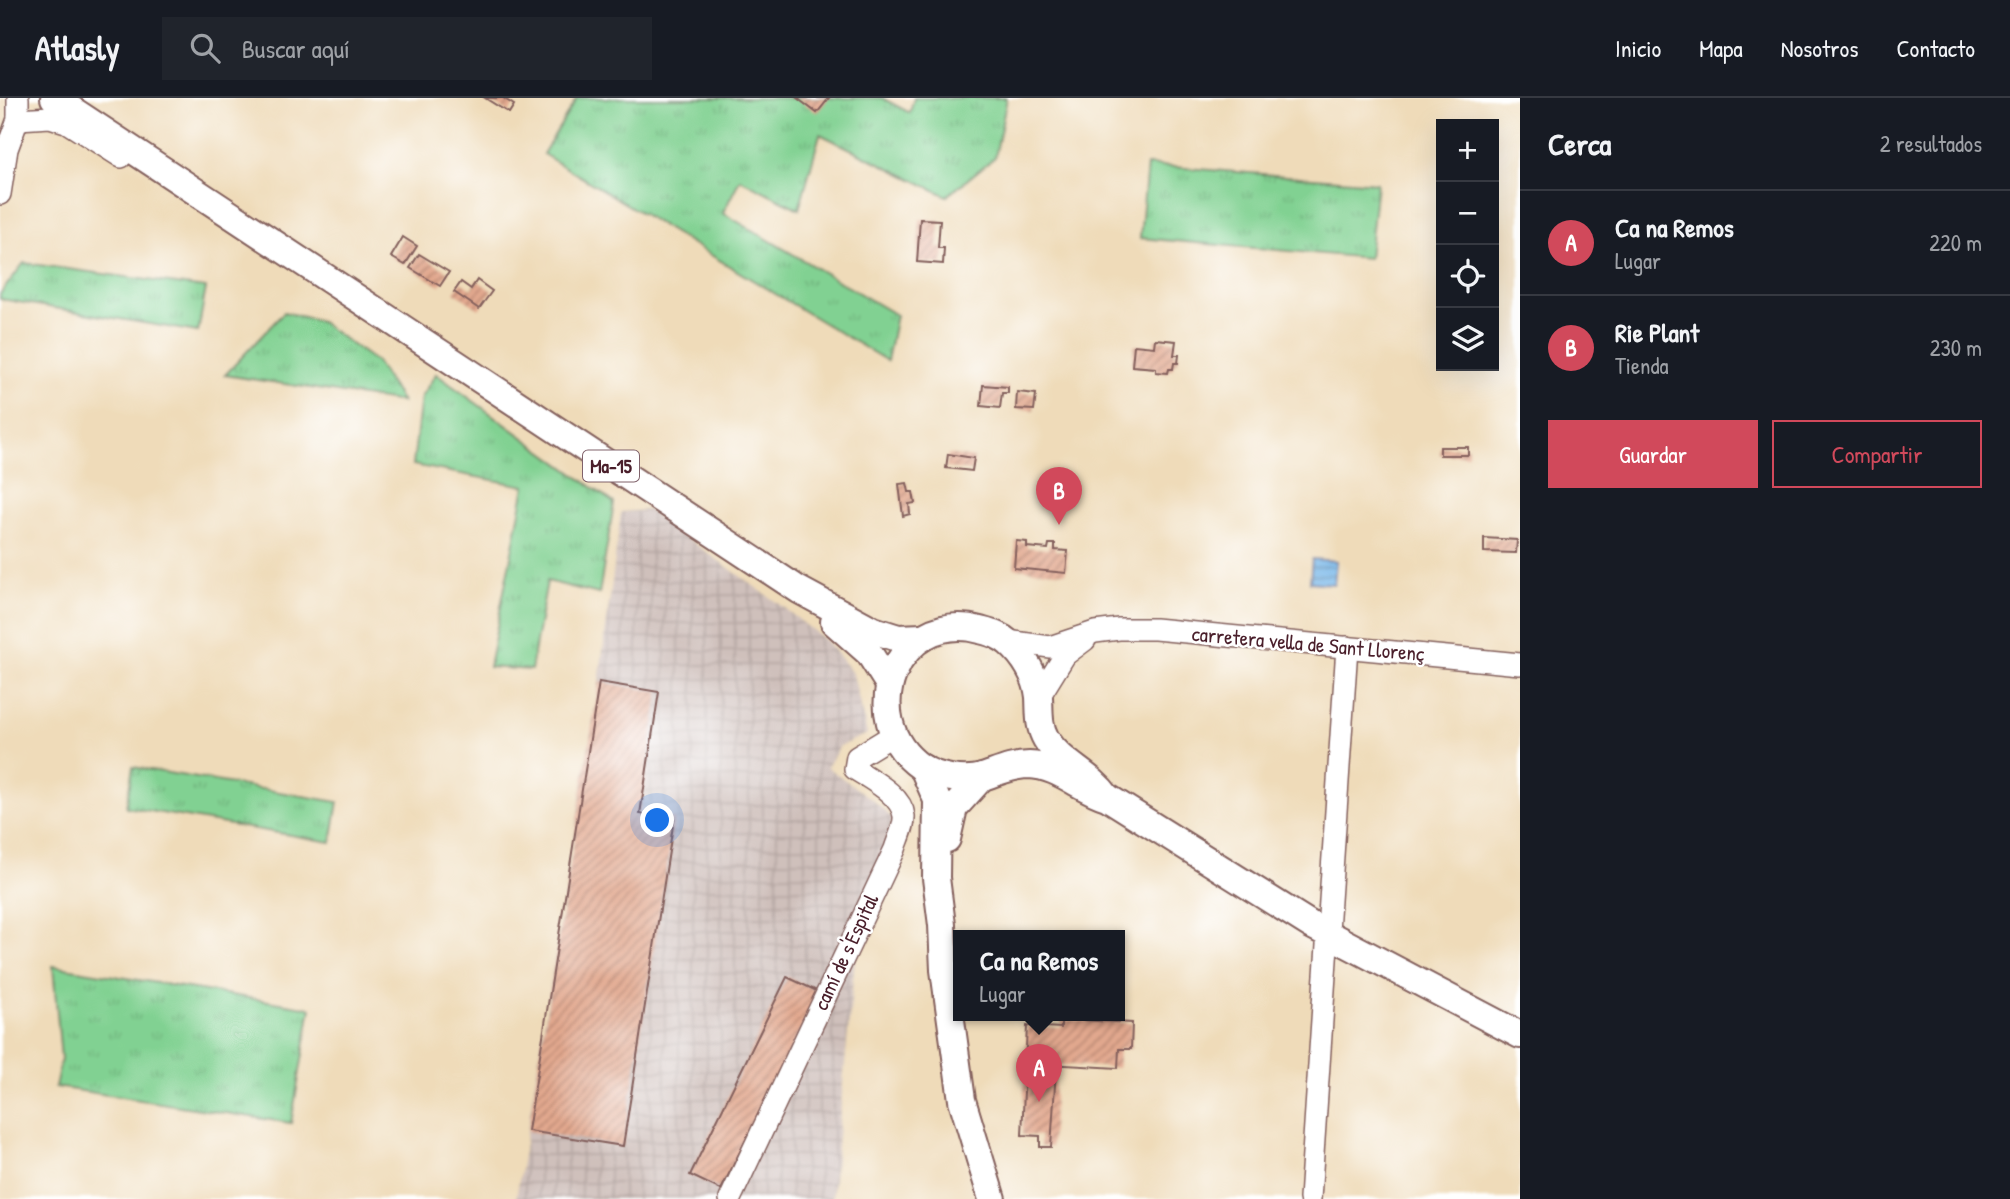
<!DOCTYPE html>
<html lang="es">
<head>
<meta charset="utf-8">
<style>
	:root { --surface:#171b24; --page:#20242c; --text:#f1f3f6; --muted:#9ea1a6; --line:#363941; --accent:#d1495b }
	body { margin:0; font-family:"Patrick Hand",sans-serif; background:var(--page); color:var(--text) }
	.controls { position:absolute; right:21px; top:21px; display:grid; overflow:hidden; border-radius:0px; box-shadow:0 7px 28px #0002 }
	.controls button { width:63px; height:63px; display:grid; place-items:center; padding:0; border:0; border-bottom:2px solid var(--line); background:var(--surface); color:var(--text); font:35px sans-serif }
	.you { position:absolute; left:658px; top:723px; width:24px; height:24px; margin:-18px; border:5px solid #fff; border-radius:50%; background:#1a73e8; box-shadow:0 0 0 10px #1a73e833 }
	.badge { display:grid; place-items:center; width:46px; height:46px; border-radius:50%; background:var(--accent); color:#fff; font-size:23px; font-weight:700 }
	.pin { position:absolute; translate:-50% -58px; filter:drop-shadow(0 2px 4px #0008) }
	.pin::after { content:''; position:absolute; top:37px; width:24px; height:21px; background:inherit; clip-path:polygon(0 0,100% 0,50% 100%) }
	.popup { position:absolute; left:953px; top:832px; width:172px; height:91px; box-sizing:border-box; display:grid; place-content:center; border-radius:0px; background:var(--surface); filter:drop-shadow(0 2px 5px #0005); font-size:23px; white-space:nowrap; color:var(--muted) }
	.popup b { font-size:26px; color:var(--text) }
	.popup::after { content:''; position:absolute; left:50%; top:100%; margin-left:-14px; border:14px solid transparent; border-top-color:var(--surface) }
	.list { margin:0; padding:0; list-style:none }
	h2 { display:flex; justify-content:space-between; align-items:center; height:91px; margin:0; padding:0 28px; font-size:30px }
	h2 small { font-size:23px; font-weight:400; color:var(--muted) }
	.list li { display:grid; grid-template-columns:46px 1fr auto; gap:21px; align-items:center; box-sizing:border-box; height:105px; padding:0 28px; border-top:2px solid var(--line) }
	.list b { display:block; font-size:26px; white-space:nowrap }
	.list p { margin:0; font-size:23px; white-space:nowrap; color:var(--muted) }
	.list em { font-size:23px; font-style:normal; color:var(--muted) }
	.actions { display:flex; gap:14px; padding:21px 28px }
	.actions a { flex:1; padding:16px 0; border:2px solid var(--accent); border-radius:0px; text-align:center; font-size:24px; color:var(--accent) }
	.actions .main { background:var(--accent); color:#fff }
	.icon { flex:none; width:38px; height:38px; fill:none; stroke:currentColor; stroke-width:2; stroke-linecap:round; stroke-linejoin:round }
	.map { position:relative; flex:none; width:1520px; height:1101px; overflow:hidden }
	header { display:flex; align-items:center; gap:42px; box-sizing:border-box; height:98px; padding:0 35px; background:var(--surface); border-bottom:2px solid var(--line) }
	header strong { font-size:33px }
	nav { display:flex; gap:38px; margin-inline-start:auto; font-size:24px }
	.search { width:490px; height:63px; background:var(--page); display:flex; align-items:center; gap:18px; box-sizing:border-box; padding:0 24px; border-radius:0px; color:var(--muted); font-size:26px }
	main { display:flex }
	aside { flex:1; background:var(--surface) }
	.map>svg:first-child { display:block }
</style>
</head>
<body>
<header>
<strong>Atlasly</strong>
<div class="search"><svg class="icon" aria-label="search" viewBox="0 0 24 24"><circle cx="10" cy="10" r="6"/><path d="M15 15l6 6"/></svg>Buscar aquí</div>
<nav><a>Inicio</a><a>Mapa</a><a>Nosotros</a><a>Contacto</a></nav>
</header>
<main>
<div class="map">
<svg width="1520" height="1101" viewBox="0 0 1520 1101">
	<defs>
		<pattern id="industrial-grid" width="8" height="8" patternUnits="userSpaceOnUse" patternTransform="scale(1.75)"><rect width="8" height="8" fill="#cfc0bb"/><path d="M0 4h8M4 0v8" fill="none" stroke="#b3a5a1"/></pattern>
		<pattern id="grass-tufts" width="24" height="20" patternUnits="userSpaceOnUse" patternTransform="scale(1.75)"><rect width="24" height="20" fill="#81d192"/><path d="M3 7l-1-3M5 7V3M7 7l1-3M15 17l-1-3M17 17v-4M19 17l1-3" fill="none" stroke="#71b37e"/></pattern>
		<pattern id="water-rules" width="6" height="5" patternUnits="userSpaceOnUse" patternTransform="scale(1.75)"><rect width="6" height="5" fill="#74b5e8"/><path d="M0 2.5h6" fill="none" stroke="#6193bc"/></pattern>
		<pattern id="building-hatch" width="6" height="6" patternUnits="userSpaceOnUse" patternTransform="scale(1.75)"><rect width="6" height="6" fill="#e2a88e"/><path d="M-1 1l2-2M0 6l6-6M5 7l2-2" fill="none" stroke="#b98874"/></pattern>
	</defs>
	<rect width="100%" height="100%" fill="#fff"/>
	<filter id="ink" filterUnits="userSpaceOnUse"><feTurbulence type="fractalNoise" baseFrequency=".0143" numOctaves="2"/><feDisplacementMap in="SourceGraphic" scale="14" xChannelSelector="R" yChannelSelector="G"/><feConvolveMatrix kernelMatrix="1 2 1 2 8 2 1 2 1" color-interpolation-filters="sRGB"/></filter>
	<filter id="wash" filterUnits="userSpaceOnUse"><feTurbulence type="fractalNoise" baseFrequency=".00686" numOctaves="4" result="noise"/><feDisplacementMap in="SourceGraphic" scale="28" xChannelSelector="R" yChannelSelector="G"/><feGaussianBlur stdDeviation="1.57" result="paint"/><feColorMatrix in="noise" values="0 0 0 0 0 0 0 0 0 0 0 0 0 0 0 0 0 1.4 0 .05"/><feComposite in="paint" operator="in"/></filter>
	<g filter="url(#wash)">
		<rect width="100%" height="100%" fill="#efdbb9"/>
		<polygon fill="url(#industrial-grid)" points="648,412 779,506 826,543 853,576 867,636 840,648 827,669 873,702 893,721 855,861 832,1101 516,1101 599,584 621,414"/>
		<g fill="url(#grass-tufts)" stroke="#66785e" stroke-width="2">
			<polygon points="577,0 882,0 910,15 914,0 1007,0 995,59 947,98 820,36 799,111 740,81 723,115 896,217 887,263 543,56"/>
			<polygon points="1147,67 1377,85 1369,160 1140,140"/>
			<polygon points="24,165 206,190 198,234 0,201 0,196"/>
			<polygon points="284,214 319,223 376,264 402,304 225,277"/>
			<polygon points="436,276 614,405 599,496 547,483 531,572 489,569 525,388 413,367 421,299"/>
			<polygon points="133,669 338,704 331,744 126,709"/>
			<polygon points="53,868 311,910 291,1025 55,989 61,961"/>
		</g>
		<polygon fill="url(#water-rules)" stroke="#5f6a8a" stroke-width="2" points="1312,461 1336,463 1334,486 1310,484"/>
		<g id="blocks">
			<g fill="url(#building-hatch)">
				<polygon points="485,0 503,0 514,7 509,15"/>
				<polygon points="797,0 829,0 817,15"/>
				<polygon points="920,121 940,122 938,150 944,150 943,166 917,164"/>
				<polygon points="403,139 417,148 405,167 391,159"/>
				<polygon points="419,156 449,174 440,188 410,170"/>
				<polygon points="477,182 492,193 479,211 454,194 461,184 471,191"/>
				<polygon points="1155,241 1176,243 1174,257 1179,257 1178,265 1174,265 1173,271 1169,271 1168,275 1156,274 1156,270 1132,268 1134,247 1154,249"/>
				<polygon points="983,287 1008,289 1008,295 1002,295 1000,310 981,308"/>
				<polygon points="1017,294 1036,296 1034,312 1016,311"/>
				<rect x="1440" y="349" width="28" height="8"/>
				<polygon points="948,356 974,360 972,373 946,370"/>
				<polygon points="907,385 909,394 913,394 915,405 909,406 910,416 903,418 899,386"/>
				<polygon points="1484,440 1517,442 1516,455 1484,454"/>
				<polygon points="1016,443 1027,444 1027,449 1048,451 1049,446 1055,446 1055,452 1068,453 1066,475 1014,470"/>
				<polygon points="599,584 659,594 640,716 674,721 623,1048 528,1033"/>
				<polygon points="787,879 819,894 721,1092 690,1077"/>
				<polygon points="1061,921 1132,925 1131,951 1119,951 1118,970 1048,966 1048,970 1056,971 1051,1049 1040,1049 1040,1038 1022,1037 1027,928 1061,930"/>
			</g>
		</g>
	</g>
	<g filter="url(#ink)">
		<use href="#blocks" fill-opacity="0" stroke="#84615d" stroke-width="2"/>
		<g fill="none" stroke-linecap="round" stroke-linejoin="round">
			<defs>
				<g id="minor">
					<polyline points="18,21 50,19 66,24 121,59"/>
					<polyline points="0,96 7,51 18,21 18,0"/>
					<polyline points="1007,543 1050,549 1095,534 1119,531 1155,531 1520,566"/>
					<polyline points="1039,599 1065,557 1085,542"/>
					<path d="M730 1101 895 751C898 741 905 728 904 718 902 697 871 682 855 671L857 659 893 637"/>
					<polyline points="1310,1101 1347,549"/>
				</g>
				<g id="major">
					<polyline points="54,0 799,492 873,532 898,540 923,539"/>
					<polyline points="834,524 869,555 888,585"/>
					<polyline points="923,670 937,702 936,780 942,827 944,872 962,1002 992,1101"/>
					<path d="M1107 699C1090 675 1061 666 1046 641 1038 627 1040 615 1039 599 1037 579 1024 558 1009 545 1000 537 991 535 980 532 897 510 853 621 921 669 937 680 964 684 983 679 998 674 1012 667 1029 667 1059 668 1080 691 1107 699L1311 827 1520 937"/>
					<polyline points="947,741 954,710 982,679"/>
				</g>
			</defs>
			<use href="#minor" stroke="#84615d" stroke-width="24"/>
			<use href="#major" stroke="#84615d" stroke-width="30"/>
			<use href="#minor" stroke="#fff" stroke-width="21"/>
			<use href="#major" stroke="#fff" stroke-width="26"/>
		</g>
	</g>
	<g text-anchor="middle" stroke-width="5" stroke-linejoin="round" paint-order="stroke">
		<rect fill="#fff" stroke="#80626b" stroke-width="2" x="583" y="352.5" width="56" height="31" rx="5"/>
		<g font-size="19" font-weight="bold" fill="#4a1f2b">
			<text x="611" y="375">Ma-15</text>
		</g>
		<g font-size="21" fill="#4a1f2b" stroke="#fff">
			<text transform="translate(1308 546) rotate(5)" y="7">carretera vella de Sant Llorenç</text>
			<text transform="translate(846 854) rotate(-65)" y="7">camí de s'Espital</text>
		</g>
	</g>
</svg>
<div class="controls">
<button>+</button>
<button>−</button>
<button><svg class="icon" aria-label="locate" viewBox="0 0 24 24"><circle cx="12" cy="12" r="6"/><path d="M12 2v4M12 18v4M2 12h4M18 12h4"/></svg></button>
<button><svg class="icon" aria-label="layers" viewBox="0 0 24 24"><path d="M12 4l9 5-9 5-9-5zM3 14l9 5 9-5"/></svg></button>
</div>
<div class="you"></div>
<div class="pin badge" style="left:1039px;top:1004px">A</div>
<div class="popup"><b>Ca na Remos</b>Lugar</div>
<div class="pin badge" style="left:1059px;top:427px">B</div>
</div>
<aside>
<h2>Cerca<small>2 resultados</small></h2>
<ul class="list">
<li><span class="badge">A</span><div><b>Ca na Remos</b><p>Lugar</p></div><em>220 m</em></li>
<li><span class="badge">B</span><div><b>Rie Plant</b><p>Tienda</p></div><em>230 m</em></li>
</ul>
<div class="actions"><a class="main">Guardar</a><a>Compartir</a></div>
</aside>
</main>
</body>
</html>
